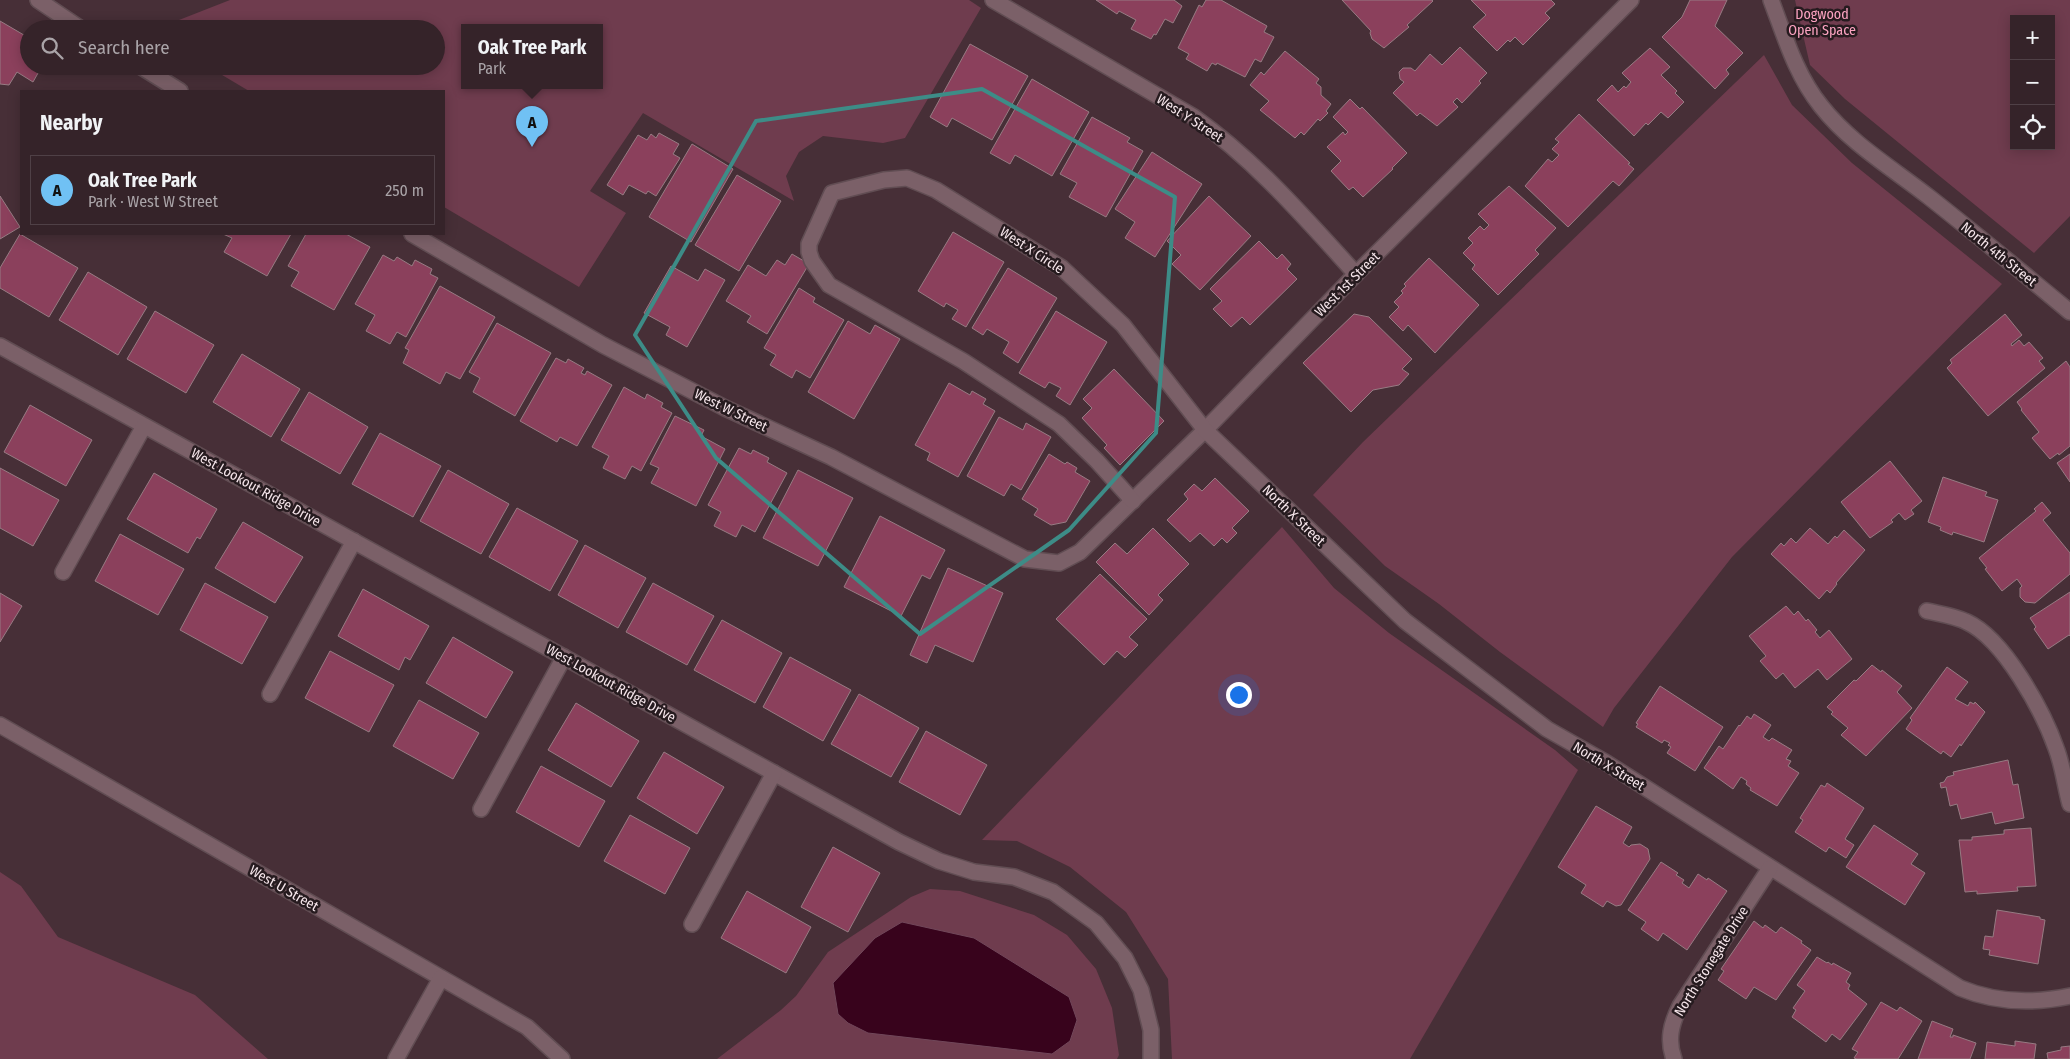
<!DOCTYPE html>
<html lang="en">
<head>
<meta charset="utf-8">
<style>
	:root { --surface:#352329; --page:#3d2b31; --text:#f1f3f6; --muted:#aaa4a8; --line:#4f4046; --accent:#70c1f4 }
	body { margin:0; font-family:"Fira Sans Condensed",sans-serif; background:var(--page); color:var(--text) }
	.controls { position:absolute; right:15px; top:15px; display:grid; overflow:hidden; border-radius:0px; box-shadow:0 2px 12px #0003 }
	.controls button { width:45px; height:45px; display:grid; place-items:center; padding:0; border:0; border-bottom:1px solid var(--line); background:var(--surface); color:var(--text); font:25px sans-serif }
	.you { position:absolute; left:1238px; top:694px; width:18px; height:18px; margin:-12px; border:4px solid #fff; border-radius:50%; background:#1a73e8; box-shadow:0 0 0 8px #1a73e833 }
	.badge { display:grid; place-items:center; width:32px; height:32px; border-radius:50%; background:var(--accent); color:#111; font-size:16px; font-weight:700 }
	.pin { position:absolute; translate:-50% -41px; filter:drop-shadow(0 1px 2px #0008) }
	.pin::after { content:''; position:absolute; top:26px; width:18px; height:15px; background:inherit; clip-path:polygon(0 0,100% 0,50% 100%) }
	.popup { position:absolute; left:461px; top:24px; width:142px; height:65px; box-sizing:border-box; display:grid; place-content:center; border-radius:0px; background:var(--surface); filter:drop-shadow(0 1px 4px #0005); font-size:16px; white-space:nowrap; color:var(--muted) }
	.popup b { font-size:19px; color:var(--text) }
	.popup::after { content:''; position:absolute; left:50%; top:100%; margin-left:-10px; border:10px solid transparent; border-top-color:var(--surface) }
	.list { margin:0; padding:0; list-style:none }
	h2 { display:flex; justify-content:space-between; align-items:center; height:65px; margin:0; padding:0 20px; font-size:21px }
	h2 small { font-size:16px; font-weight:400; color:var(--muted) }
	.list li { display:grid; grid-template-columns:32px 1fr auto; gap:15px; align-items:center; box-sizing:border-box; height:70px; margin:0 10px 10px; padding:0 10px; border:1px solid var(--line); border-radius:0px }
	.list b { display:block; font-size:19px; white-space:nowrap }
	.list p { margin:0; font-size:16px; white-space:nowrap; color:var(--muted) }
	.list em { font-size:16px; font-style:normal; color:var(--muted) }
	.icon { flex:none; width:28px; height:28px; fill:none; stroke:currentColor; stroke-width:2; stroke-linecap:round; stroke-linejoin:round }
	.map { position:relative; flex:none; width:2070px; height:1059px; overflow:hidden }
	.search { position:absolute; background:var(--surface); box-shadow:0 2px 12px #0003; left:20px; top:20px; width:425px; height:55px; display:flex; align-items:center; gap:12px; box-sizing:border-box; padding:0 18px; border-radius:28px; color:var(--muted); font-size:19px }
	.panel { position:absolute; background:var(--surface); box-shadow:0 2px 12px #0003; left:20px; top:90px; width:425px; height:145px; border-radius:0px }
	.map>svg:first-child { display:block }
</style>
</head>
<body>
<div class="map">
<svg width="2070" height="1059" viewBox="0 0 2070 1059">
	<rect width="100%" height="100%" fill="#472f37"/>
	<g fill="#6f3c4e" fill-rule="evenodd">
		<path d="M230 0H969L981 8 905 138 883 143 823 136 799 152 786 176 794 201 643 113 590 191 626 213 579 287 444 207V91H249L207 66H436V29H156ZM464 28H600V86H464Z"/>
		<path d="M1795 0H2070V216L2034 253 1845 99 1810 65ZM2014 19H2051V146H2014Z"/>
		<polygon points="1764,55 1792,105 1852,163 2002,284 1732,557 1614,708 1603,727 1500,652 1439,604 1385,566 1313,495 1363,442"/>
		<polygon points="1282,527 1334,588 1389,633 1555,750 1578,770 1410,1059 1172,1059 1168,979 1126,912 1070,867 1017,841 982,840"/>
		<polygon points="0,872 21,886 58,937 195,995 268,1059 0,1059"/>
		<polygon points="930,889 960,891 1034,915 1067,935 1096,969 1112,1008 1119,1055 1117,1059 717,1059 781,1010 796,996 828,952 911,897"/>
	</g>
	<polygon fill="#38031c" stroke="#71475a" points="902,922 974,938 1069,997 1077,1020 1070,1041 1052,1054 868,1033 848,1023 838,1014 833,983 875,938"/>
	<g fill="#8b405c" stroke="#977b83">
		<polygon points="1096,0 1174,0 1182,6 1173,23 1165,19 1156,35 1154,34 1151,39 1131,29 1136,20 1119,11 1117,14"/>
		<polygon points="1206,0 1221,0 1267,26 1264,32 1274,37 1261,62 1255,59 1245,77 1217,63 1216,65 1212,63 1207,71 1186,59 1189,54 1178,48 1199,5 1202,7"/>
		<polygon points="1342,0 1432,0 1433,1 1407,25 1409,27 1384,48 1372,39 1370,33 1371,31"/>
		<polygon points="1471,0 1551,0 1555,4 1545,13 1550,18 1523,45 1515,37 1510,42 1508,40 1497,51 1473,27 1486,15"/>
		<polygon points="1690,0 1727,0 1715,26 1743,53 1726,70 1729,74 1715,89 1662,37 1682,17"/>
		<polygon points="0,21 29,38 29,66 42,66 33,82 17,72 9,85 0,84"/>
		<polygon points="970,44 1028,76 992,140 952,118 947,127 930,117"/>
		<polygon points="1460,47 1487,73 1479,81 1481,83 1462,103 1457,98 1453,102 1458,107 1437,126 1420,113 1417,116 1393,93 1404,82 1400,79 1399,72 1403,68 1411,68 1415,71 1430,54 1442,65"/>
		<polygon points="1650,48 1670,67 1661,75 1677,91 1675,93 1684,102 1668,118 1661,112 1648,125 1646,123 1634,136 1597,100 1612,85 1618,92 1624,86 1626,88 1631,82 1622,73"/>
		<polygon points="1285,51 1319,79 1316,83 1321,87 1321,95 1331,104 1326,111 1328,113 1320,121 1318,119 1304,135 1301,132 1295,138 1260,110 1269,101 1250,85 1261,72 1264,75"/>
		<polygon points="1032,79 1089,112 1052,176 1015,155 1010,164 990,153"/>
		<polygon points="1350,99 1360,109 1362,107 1407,153 1392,168 1393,169 1363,197 1353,187 1349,190 1331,171 1341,161 1327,147 1343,132 1345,135 1348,132 1333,117"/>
		<polygon points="1579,114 1630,163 1628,164 1634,169 1619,186 1613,181 1568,227 1525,186 1548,159 1552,162 1559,155 1552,149 1559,142 1555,139"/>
		<polygon points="1092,117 1130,138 1127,142 1143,151 1106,217 1069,197 1077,183 1060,174"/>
		<polygon points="659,133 679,144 673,154 680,158 656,196 648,191 646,194 629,185 623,195 607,185 638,135 647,140 651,134 656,138"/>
		<polygon points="692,144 733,169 691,242 649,217"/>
		<polygon points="1152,152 1202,184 1155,257 1125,238 1135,222 1115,209"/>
		<polygon points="737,175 781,201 739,271 695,245"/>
		<polygon points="1509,186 1556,228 1535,250 1539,254 1498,295 1472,269 1475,265 1463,253 1473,243 1468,238 1480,226 1484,230 1489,225 1478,214"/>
		<polygon points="0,196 20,227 0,239"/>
		<polygon points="1209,196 1251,236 1200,290 1172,264 1181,255 1167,241"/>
		<polygon points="953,232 1004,262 966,327 952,319 958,310 946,303 944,307 918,291"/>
		<polygon points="20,234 78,268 49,317 0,288 0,268"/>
		<polygon points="223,234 291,234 267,276 224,252 232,238"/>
		<polygon points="306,234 346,234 370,247 334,310 291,286 299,272 288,266"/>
		<polygon points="1259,241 1277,259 1282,254 1291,264 1287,269 1297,279 1250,325 1242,317 1231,327 1213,309 1222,301 1210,289"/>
		<polygon points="792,254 809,264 767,334 747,322 751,316 726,301 748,265 766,276 777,260 785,265"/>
		<polygon points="383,255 394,261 397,257 412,266 415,260 432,269 430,274 438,278 406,337 397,332 390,344 366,331 375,315 355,304"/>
		<polygon points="1429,258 1479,305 1435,353 1408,325 1403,331 1389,317 1399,307 1394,302 1403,293 1401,291 1406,286 1404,284"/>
		<polygon points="671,266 698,281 705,269 725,280 687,347 666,335 670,327 644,313"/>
		<polygon points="1008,268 1057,298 1018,363 1003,353 1009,342 987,329 983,335 972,328"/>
		<polygon points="88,272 147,307 118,355 59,320"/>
		<polygon points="440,286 495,317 460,379 446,372 440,384 403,363 409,350 405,348"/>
		<polygon points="799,288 815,298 813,302 844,320 810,378 796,370 792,378 770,365 776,355 764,348"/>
		<polygon points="155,311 214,345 186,393 127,359"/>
		<polygon points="1056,311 1107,342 1070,405 1056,396 1061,388 1049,382 1045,388 1019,373"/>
		<polygon points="1354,314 1369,317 1412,359 1402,369 1409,374 1399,385 1373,390 1351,412 1303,363"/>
		<polygon points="2005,314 2022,335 2011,344 2012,346 2019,340 2024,346 2029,342 2043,358 2039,361 2045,368 1988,416 1947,368 1952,363 1950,360"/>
		<polygon points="848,321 870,334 875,325 900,339 854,419 808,392"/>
		<polygon points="497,323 551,353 515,416 473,392 480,378 469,372"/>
		<polygon points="242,354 300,389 271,437 213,402"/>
		<polygon points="556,358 566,363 568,359 584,368 581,373 585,375 587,371 612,385 577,446 560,437 557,442 520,421"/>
		<polygon points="2066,361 2070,367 2070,446 2059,455 2058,453 2050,459 2032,438 2039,432 2021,410 2022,409 2017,402"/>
		<polygon points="1114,369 1164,421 1120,465 1104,448 1107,445 1082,418 1092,408 1083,399"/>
		<polygon points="949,383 970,395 972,391 986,399 983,404 995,411 958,477 927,460 930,453 915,445"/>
		<polygon points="624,387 645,399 647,394 663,403 661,407 672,413 641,471 632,466 625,479 603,468 609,456 592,447"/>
		<polygon points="309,392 368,427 340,474 281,440"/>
		<polygon points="30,405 92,440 66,486 4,452"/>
		<polygon points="675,416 704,430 701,436 725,449 696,506 651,483 659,468 650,464"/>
		<polygon points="999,417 1023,430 1026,423 1051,437 1021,490 1011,484 1004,496 967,476"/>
		<polygon points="380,433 441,466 413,517 352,484"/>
		<polygon points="739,448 751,454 753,450 769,458 767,462 787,473 755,532 742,525 736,537 714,526 721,512 708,505"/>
		<polygon points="1049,454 1065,464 1067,462 1077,468 1075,472 1090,481 1066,522 1051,525 1034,515 1038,509 1022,499"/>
		<polygon points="2070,454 2070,482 2057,463"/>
		<polygon points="1890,461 1922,501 1911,510 1914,514 1905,520 1899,513 1891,520 1893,522 1870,538 1841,502"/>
		<polygon points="0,468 59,500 33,546 0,528"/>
		<polygon points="448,470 509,504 481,554 420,521"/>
		<polygon points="798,470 853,498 818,566 763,538"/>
		<polygon points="154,473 217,509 200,539 197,537 188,553 127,519"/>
		<polygon points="1943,477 1987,492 1985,496 1998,500 1984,542 1953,532 1952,535 1940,530 1941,527 1928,522"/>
		<polygon points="1215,478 1249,511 1232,528 1237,533 1227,543 1222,538 1214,546 1200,533 1190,542 1167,520 1188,499 1184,494 1194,484 1202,491"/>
		<polygon points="2042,502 2051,513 2043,520 2070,553 2070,574 2035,603 2025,602 2020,597 2020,588 2022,586 2017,579 2002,591 1985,569 1987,568 1979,558 2036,511 2034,509"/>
		<polygon points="517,508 578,541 550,591 489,557"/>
		<polygon points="880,516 945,550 930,579 922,575 901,616 844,587"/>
		<polygon points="243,522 303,557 275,603 215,568"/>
		<polygon points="1153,528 1189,564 1158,595 1163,600 1149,615 1096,562 1115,543 1127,554"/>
		<polygon points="1810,528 1828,544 1835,536 1837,538 1844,530 1865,550 1836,583 1837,584 1830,593 1827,590 1819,599 1771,554 1781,543 1784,546 1791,538 1796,543"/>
		<polygon points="120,534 184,569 158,615 95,581"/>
		<polygon points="585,545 646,578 618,628 558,595"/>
		<polygon points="948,568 1003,593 973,662 935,645 927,663 910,655"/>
		<polygon points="1100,574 1147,619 1129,637 1138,645 1125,658 1117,651 1104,665 1056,619"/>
		<polygon points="205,583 268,617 242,664 180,630"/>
		<polygon points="653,583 714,616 687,665 626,632"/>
		<polygon points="363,589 429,626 410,660 405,657 399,670 338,636"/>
		<polygon points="2070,592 2070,636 2069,635 2048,649 2034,629 2036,627 2030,618"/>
		<polygon points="0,593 22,606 0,642"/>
		<polygon points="1786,606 1794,615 1798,611 1806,621 1808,619 1817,630 1815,632 1820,638 1829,630 1852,659 1827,680 1818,669 1795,688 1783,673 1776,679 1760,661 1766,656 1749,636"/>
		<polygon points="722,620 782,653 755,703 694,670"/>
		<polygon points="453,637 513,672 486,718 426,683"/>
		<polygon points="330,651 394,685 369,732 305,698"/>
		<polygon points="790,657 851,690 823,741 763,707"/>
		<polygon points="1872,665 1881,672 1882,670 1902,686 1897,692 1912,708 1866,756 1841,735 1848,728 1831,714 1833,712 1827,707 1854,680 1856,681"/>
		<polygon points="1947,667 1968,682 1955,699 1968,706 1970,702 1974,704 1975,702 1985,712 1961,746 1960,744 1951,757 1943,751 1941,754 1906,729 1912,720 1910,718"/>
		<polygon points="1660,686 1723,727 1695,771 1667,753 1671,747 1668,745 1670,743 1664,740 1662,743 1636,727 1638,724 1636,723"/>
		<polygon points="859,694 919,728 891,777 831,744"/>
		<polygon points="419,700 479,733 453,779 393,746"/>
		<polygon points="576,703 639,741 611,787 548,750"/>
		<polygon points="1754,714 1771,725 1763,737 1769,741 1772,738 1792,750 1786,759 1791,761 1788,766 1799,773 1777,806 1750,790 1751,788 1746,784 1747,781 1741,777 1733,789 1704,768 1719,746 1723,749 1739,725 1740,726 1747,716 1751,719"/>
		<polygon points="926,731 987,765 960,815 899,782"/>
		<polygon points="664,752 724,787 697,834 637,798"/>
		<polygon points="2008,760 2013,785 2018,784 2024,818 1995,824 1992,812 1961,819 1957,804 1950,806 1946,787 1941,788 1940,783 1944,782 1947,777 1954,775 1953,772"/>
		<polygon points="541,766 605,801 579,847 516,812"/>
		<polygon points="1827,783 1864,808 1845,839 1854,845 1846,858 1829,847 1826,852 1795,832 1803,820 1800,818 1821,785 1825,787"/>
		<polygon points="1596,806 1632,827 1623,843 1629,847 1631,845 1640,844 1648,849 1650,859 1621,905 1616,906 1607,901 1603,907 1581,893 1586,885 1558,867"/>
		<polygon points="630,815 690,848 665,894 604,861"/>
		<polygon points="1874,825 1918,854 1911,864 1925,873 1905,905 1846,867"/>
		<polygon points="2031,828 2036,886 2017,887 2018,891 1977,894 1977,891 1965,892 1959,840 1972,840 1972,837 2004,834 2004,830"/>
		<polygon points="833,847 880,873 848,932 801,907"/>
		<polygon points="1661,862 1678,873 1676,875 1684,880 1682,883 1689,888 1698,874 1707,880 1708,878 1727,891 1687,950 1663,933 1658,941 1641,929 1646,922 1628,910"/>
		<polygon points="747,891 811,927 786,973 721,938"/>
		<polygon points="1997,910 2040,917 2040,919 2045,920 2038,964 1989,955 1990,950 1983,949 1985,936 1993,937"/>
		<polygon points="1754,921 1763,928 1765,925 1776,933 1781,927 1802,941 1801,943 1811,950 1776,1000 1754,987 1746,999 1718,980 1724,971 1721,969"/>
		<polygon points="1817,957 1827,963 1828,962 1832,965 1833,963 1851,973 1846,982 1850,985 1848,989 1867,1004 1840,1040 1832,1034 1826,1042 1792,1017 1796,1010 1793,1008 1805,991 1797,985"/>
		<polygon points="1881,1002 1897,1011 1900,1007 1922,1021 1898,1059 1857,1059 1854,1058 1858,1052 1852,1049"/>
		<polygon points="1932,1021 1953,1029 1950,1037 1953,1037 1953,1035 1976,1043 1970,1059 1918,1059"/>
		<polygon points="2015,1041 2036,1044 2034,1059 1985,1059 1987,1042 2015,1046"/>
		<polygon points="2070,1046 2070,1059 2048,1059 2047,1053 2061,1050 2061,1047"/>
	</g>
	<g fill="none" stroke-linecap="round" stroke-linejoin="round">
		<defs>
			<g id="minor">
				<polyline points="38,0 81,29"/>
				<path d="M993 0 1194 117C1256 161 1305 218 1356 274"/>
				<path d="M1771 0C1785 37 1796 75 1821 106 1850 143 1892 168 1929 197 1976 234 2023 273 2070 312"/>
				<polyline points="140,66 180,91"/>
				<polyline points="412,234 603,345 725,408 831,457 1025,559 1059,563 1080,552 1205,430 1356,274 1631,0"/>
				<polyline points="0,346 899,842 939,861 974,872 1014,877 1053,892 1096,923 1125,958 1141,990 1151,1030 1151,1059"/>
				<path d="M1133 501 1097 461 1059 424 963 361 829 285 812 261 809 252V244L832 193 884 180 907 178 936 190 1062 268 1123 325 1205 430 1405 621 1547 729 1605 762 1960 988C1996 1003 2032 1004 2070 996"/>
				<polyline points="63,572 144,426"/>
				<path d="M1927 611C1940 614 1955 616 1967 622 2004 639 2043 711 2056 748 2063 766 2065 786 2070 804"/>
				<polyline points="270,694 354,541"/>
				<polyline points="0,725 527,1027 562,1059"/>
				<polyline points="481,809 564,657"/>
				<polyline points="692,924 774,773"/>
				<polyline points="396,1059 441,978"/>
				<path d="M1674 1059C1667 1040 1671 1024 1680 1006L1770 868"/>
			</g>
		</defs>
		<use href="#minor" stroke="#614d53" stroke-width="18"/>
		<use href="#minor" stroke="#7b6068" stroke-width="15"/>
	</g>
	<path fill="none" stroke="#3d8c87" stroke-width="4" stroke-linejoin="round" d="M982 89 1175 197 1156 433 1069 530 920 634 716 458 635 335 756 121Z"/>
	<g text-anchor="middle" stroke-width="5" stroke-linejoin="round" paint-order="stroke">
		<g font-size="14" fill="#fca3c1" stroke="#261b1f">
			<text x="1822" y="19">Dogwood<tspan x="1822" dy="16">Open Space</tspan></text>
		</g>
		<g font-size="14" fill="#f5e5ea" stroke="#261b1f">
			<text transform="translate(1190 118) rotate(33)" y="5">West Y Street</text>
			<text transform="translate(1032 250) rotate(33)" y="5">West X Circle</text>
			<text transform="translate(1999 254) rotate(39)" y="5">North 4th Street</text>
			<text transform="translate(1347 284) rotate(-45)" y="5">West 1st Street</text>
			<text transform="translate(731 410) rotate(26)" y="5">West W Street</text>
			<text transform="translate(256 487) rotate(29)" y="5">West Lookout Ridge Drive</text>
			<text transform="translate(1294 515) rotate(44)" y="5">North X Street</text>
			<text transform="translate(611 683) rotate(29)" y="5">West Lookout Ridge Drive</text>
			<text transform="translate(1609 766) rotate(31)" y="5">North X Street</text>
			<text transform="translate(284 888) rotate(30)" y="5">West U Street</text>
			<text transform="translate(1711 961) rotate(-58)" y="5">North Stonegate Drive</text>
		</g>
	</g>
</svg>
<div class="controls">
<button>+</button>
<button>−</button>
<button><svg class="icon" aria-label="locate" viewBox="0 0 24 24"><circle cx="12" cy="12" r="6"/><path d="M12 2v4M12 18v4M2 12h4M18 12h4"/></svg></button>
</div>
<div class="you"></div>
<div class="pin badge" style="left:532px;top:147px">A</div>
<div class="popup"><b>Oak Tree Park</b>Park</div>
<div class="search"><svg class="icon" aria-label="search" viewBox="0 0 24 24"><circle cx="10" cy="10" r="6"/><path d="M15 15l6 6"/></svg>Search here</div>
<section class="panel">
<h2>Nearby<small></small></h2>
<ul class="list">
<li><span class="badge">A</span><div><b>Oak Tree Park</b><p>Park · West W Street</p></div><em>250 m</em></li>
</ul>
</section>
</div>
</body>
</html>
